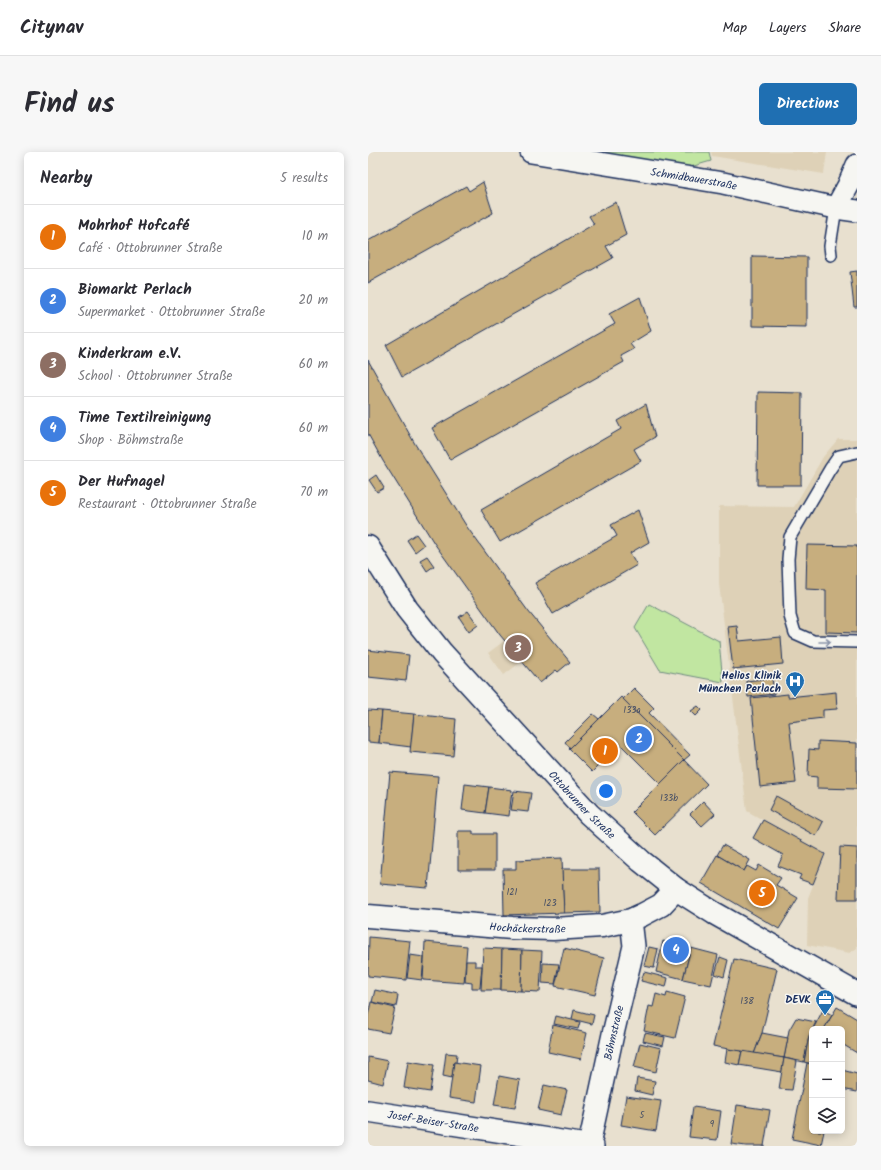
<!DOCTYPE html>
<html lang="en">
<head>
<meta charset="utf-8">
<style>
	:root { --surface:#fff; --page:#f7f7f7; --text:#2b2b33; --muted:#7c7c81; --line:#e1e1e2; --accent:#1f6fb2 }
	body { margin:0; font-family:Kalam,sans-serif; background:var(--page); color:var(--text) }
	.controls { position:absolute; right:12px; bottom:12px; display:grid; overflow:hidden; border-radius:6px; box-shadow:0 2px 10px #0003 }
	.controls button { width:36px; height:36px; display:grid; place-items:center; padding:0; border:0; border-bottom:1px solid var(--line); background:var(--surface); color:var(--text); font:20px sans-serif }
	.you { position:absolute; left:238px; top:639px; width:14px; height:14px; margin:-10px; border:3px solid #fff; border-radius:50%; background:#1a73e8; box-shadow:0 0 0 6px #1a73e833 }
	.badge { display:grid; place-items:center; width:26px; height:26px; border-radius:50%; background:var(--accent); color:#fff; font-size:13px; font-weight:700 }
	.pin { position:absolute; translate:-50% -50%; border:2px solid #fff; box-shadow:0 1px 4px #0006 }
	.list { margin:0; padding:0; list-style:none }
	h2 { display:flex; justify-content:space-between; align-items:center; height:52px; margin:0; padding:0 16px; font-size:17px }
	h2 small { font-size:13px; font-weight:400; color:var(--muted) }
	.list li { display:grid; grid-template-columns:26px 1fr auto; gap:12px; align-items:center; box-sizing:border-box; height:64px; padding:0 16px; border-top:1px solid var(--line) }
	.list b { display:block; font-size:15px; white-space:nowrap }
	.list p { margin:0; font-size:13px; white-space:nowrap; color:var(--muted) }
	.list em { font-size:13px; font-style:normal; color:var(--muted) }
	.icon { flex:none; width:22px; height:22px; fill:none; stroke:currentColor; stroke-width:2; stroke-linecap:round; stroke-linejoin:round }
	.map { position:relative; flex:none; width:489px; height:994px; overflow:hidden; border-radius:6px }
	header { display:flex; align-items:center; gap:24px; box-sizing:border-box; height:56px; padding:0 20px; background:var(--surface); border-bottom:1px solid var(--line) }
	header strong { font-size:19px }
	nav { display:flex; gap:22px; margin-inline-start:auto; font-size:14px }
	.intro { display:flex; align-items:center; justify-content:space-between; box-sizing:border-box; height:96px; padding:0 24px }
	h1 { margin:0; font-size:28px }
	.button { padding:10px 18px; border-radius:6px; background:var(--accent); color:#fff; font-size:14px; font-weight:700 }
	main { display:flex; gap:24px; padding:0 24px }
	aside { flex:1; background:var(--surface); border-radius:6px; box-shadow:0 2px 10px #0003 }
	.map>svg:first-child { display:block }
</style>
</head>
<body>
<header>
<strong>Citynav</strong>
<nav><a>Map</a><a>Layers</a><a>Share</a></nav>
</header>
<div class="intro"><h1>Find us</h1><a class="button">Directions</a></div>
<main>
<aside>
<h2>Nearby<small>5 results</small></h2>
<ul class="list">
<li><span class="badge" style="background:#e8710a">1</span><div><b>Mohrhof Hofcafé</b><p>Café · Ottobrunner Straße</p></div><em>10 m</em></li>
<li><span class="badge" style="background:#3f7fe0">2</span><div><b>Biomarkt Perlach</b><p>Supermarket · Ottobrunner Straße</p></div><em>20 m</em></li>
<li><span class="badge" style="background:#8d6e63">3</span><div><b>Kinderkram e.V.</b><p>School · Ottobrunner Straße</p></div><em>60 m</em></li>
<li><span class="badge" style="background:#3f7fe0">4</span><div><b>Time Textilreinigung</b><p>Shop · Böhmstraße</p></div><em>60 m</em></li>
<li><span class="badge" style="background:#e8710a">5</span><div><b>Der Hufnagel</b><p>Restaurant · Ottobrunner Straße</p></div><em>70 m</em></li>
</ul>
</aside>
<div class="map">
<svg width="489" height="994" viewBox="0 0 489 994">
	<rect width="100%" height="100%" fill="#e8e0cf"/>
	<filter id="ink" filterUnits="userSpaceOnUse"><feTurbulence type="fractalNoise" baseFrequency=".025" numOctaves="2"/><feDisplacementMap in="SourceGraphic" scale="8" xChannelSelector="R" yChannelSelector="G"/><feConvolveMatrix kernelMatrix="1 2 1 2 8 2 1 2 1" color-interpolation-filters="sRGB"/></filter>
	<g filter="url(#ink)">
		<g fill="#ded1b7">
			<polygon points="343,0 459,0 456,22 344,4"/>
			<polygon points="470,287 489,287 489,796 482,801 439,793 440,746 457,702 379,659 351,432 351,354 426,355 455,305"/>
			<polygon points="163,469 179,490 136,523 120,501"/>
		</g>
		<g fill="#c1e6a1" stroke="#6e8a80">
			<polygon points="187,0 341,0 343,9 305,20"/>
			<polygon points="281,452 351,489 355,530 292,518 267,476"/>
		</g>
		<g fill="#c7ae7e" stroke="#1b2f5e">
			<polygon points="115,30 125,61 0,131 0,89 98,34 101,39"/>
			<polygon points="248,50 258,83 238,94 245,106 34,225 18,193 226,72 221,64"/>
			<polygon points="384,104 439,105 439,175 384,174"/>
			<polygon points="489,119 489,155 486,155 482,120"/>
			<polygon points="272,145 283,179 262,192 266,197 253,204 256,210 82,308 64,276 247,172 241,162"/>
			<polygon points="0,208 47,292 99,375 160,459 202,510 190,520 188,518 172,531 132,483 66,391 15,309 0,282"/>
			<polygon points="390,240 434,241 433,333 389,333"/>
			<polygon points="278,252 287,285 266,297 273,309 132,390 113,358 253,277 249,269"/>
			<polygon points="8,323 16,336 9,340 1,328"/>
			<polygon points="270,358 281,390 262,401 269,413 185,462 167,431 249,384 243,373"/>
			<polygon points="48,382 56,393 47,400 39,388"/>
			<polygon points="439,393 489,394 489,481 458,480 458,438 438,437"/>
			<polygon points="59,404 66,414 59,419 52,408"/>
			<polygon points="100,459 110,473 101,480 91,465"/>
			<polygon points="369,474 371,489 413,485 415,512 365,517 360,475"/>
			<polygon points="0,498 41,503 38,529 0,525"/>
			<polygon points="404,526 406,542 380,545 378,529"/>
			<polygon points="266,536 286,556 281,561 322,603 316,608 255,547"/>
			<polygon points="468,540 469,557 455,558 455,566 421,570 428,631 392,635 383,546 420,542 420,545"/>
			<polygon points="253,545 316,608 292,632 252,592 224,620 201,597"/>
			<polygon points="330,554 334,558 328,564 323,559"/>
			<polygon points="0,558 14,559 11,591 0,590"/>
			<polygon points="14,559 46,562 43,595 11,591"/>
			<polygon points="46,562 88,567 85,604 42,600"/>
			<polygon points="225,562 231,567 202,596 197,590"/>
			<polygon points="450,589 489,591 489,637 449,636 449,625 440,624 441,597 450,598"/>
			<polygon points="316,608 339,632 287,683 264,660"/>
			<polygon points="22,620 70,624 60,736 12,732"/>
			<polygon points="97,632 121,635 117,661 94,658"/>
			<polygon points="121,635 144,638 141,664 117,661"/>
			<polygon points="146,639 163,641 160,660 143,658"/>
			<polygon points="408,644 455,670 448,684 401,658"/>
			<polygon points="335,649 347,662 334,674 322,662"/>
			<polygon points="395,668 457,702 445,732 431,727 433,723 410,714 415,703 385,686"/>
			<polygon points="90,679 105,679 105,682 127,682 127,718 90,718"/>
			<polygon points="355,693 382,708 376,719 349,703"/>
			<polygon points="472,695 489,696 489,747 470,747"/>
			<polygon points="349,703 376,719 379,714 388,719 391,713 413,726 408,733 430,746 411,777 333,731"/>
			<polygon points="194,706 196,761 136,763 135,717 148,717 148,708"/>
			<polygon points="194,717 231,717 232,760 196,761"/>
			<polygon points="1,785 42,789 38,828 0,824"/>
			<polygon points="295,789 323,796 315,827 288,820"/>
			<polygon points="57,790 99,794 96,831 55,828"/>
			<polygon points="281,795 290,797 286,816 276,814"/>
			<polygon points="115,796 134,797 133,838 113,838"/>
			<polygon points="196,796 236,806 227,843 187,834"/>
			<polygon points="323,796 350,803 343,833 315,827"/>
			<polygon points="134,797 154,798 153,839 133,838"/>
			<polygon points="154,798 174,799 172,840 153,839"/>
			<polygon points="42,803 56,805 54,828 39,826"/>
			<polygon points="352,805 360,808 356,825 347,822"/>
			<polygon points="366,807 409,817 394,881 386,902 345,894"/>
			<polygon points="98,809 107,809 107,814 114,814 112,836 104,836 104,831 97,830"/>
			<polygon points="175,811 191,812 187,832 174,831"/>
			<polygon points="276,820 300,826 298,835 273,829"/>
			<polygon points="7,838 30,843 28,855 4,850"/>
			<polygon points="299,840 317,845 307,886 276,879 281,854 285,855 288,842 298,845"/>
			<polygon points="3,850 27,856 21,881 0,877 0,864"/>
			<polygon points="469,855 489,867 489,901 474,892 474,877 456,877"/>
			<polygon points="206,858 226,863 224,872 204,867"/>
			<polygon points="455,858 464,863 456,877 445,877"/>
			<polygon points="188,864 212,870 210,877 186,872"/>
			<polygon points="428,866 448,870 441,884 436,910 416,906 421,878"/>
			<polygon points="185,873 219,881 213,907 180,900"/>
			<polygon points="444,878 444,912 436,910 441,884"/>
			<polygon points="277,881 297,885 295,894 275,889"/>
			<polygon points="394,881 420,886 416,906 386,902"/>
			<polygon points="272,891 293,896 288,920 266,915"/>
			<polygon points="359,897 374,899 371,913 357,910"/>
			<polygon points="374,899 416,906 414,920 371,913"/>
			<polygon points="78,901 89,902 88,911 86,910 84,926 75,924"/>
			<polygon points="0,905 20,909 15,932 0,928"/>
			<polygon points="416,906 429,909 424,938 411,937"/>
			<polygon points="40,909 66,913 62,940 36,936"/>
			<polygon points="86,910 113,914 108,950 81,946"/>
			<polygon points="439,911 444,912 444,979 456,979 453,993 424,987"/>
			<polygon points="474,918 489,922 489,940 474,937"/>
			<polygon points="131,924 152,928 147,956 126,953"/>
			<polygon points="269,926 287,929 284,943 267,939"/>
			<polygon points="176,933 199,938 193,963 170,958"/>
			<polygon points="258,944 293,949 288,979 253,973"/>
			<polygon points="369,953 402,958 396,994 378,994 363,992"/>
			<polygon points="325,955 353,959 349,988 321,985"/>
		</g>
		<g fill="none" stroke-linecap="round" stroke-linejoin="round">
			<defs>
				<g id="service">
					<polyline points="463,103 462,94 468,56"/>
					<polyline points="489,300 471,304 462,317 422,385 420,407 422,464 427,481 445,489 489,490"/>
				</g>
				<g id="minor">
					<path id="s1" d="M163 0 355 31 468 56 489 59"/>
					<polyline points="468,56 480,34 489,13"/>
					<path id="s2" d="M0 959 225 994"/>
					<path id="s3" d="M221 993 245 882 266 794 263 768"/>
				</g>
				<g id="tertiary">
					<path id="s4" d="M0 764 144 776 185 777 234 774 263 768 274 763 293 753 308 737"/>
				</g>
				<g id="secondary">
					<path id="s5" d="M0 395 39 457 74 501 221 662 273 709 308 737 346 761 489 842"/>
				</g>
			</defs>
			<use href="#service" stroke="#1b2f5e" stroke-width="14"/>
			<use href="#minor" stroke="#1b2f5e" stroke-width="24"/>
			<use href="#tertiary" stroke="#1b2f5e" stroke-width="25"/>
			<use href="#secondary" stroke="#1b2f5e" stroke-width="25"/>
			<use href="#service" stroke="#f6f6f2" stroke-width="11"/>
			<use href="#minor" stroke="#f6f6f2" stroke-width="21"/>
			<use href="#tertiary" stroke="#f6f6f2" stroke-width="22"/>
			<use href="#secondary" stroke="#f6f6f2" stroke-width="22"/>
		</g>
		<defs><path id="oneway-shaft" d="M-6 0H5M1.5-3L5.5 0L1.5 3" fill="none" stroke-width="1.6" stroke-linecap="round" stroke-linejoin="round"/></defs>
		<use stroke="#8892a8" href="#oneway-shaft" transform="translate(457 490)"/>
	</g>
	<defs>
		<symbol id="hospital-pin" viewBox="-11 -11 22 30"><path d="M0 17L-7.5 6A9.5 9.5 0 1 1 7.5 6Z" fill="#1f6fb2" stroke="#f6f6f2"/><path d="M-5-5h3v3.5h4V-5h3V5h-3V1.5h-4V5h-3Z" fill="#fff"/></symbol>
		<symbol id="office-pin" viewBox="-11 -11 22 30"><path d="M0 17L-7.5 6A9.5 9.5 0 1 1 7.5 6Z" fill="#1f6fb2" stroke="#f6f6f2"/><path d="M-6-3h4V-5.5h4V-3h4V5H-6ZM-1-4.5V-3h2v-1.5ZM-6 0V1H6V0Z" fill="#fff"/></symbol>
	</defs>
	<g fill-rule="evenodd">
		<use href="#hospital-pin" x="416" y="518" width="22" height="30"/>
		<use href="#office-pin" x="446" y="836" width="22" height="30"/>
	</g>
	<g text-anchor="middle" stroke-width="3" stroke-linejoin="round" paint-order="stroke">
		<g font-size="9" fill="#464f66">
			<text x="264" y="561">133a</text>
			<text x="301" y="649">133b</text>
			<text x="144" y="743">121</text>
			<text x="182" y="754">123</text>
			<text x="379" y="852">138</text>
			<text x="274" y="966">5</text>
			<text x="344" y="975">9</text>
		</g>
		<g font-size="11" fill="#1b2f5e" stroke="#f6f6f2">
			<text dy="4" stroke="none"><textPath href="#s1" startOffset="165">Schmidbauerstraße</textPath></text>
			<text dy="4" stroke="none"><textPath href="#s5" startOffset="336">Ottobrunner Straße</textPath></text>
			<text dy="4" stroke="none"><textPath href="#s4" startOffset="160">Hochäckerstraße</textPath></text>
			<text dy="4" stroke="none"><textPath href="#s3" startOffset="115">Böhmstraße</textPath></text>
			<text dy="4" stroke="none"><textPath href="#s2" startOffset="66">Josef-Beiser-Straße</textPath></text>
		</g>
		<g font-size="11" font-weight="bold" fill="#1b2f5e" stroke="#f6f6f2" text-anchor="end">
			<text x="413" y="527">Helios Klinik<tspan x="413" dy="13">München Perlach</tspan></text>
			<text x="443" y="851">DEVK</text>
		</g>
	</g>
</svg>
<div class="controls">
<button>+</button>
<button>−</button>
<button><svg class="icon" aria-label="layers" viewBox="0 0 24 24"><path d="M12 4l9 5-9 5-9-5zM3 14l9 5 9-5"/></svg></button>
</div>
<div class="you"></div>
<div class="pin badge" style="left:237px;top:599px;background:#e8710a">1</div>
<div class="pin badge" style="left:271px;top:587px;background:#3f7fe0">2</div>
<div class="pin badge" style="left:150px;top:496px;background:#8d6e63">3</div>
<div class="pin badge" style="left:308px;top:798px;background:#3f7fe0">4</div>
<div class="pin badge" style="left:394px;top:741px;background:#e8710a">5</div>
</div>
</main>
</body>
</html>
